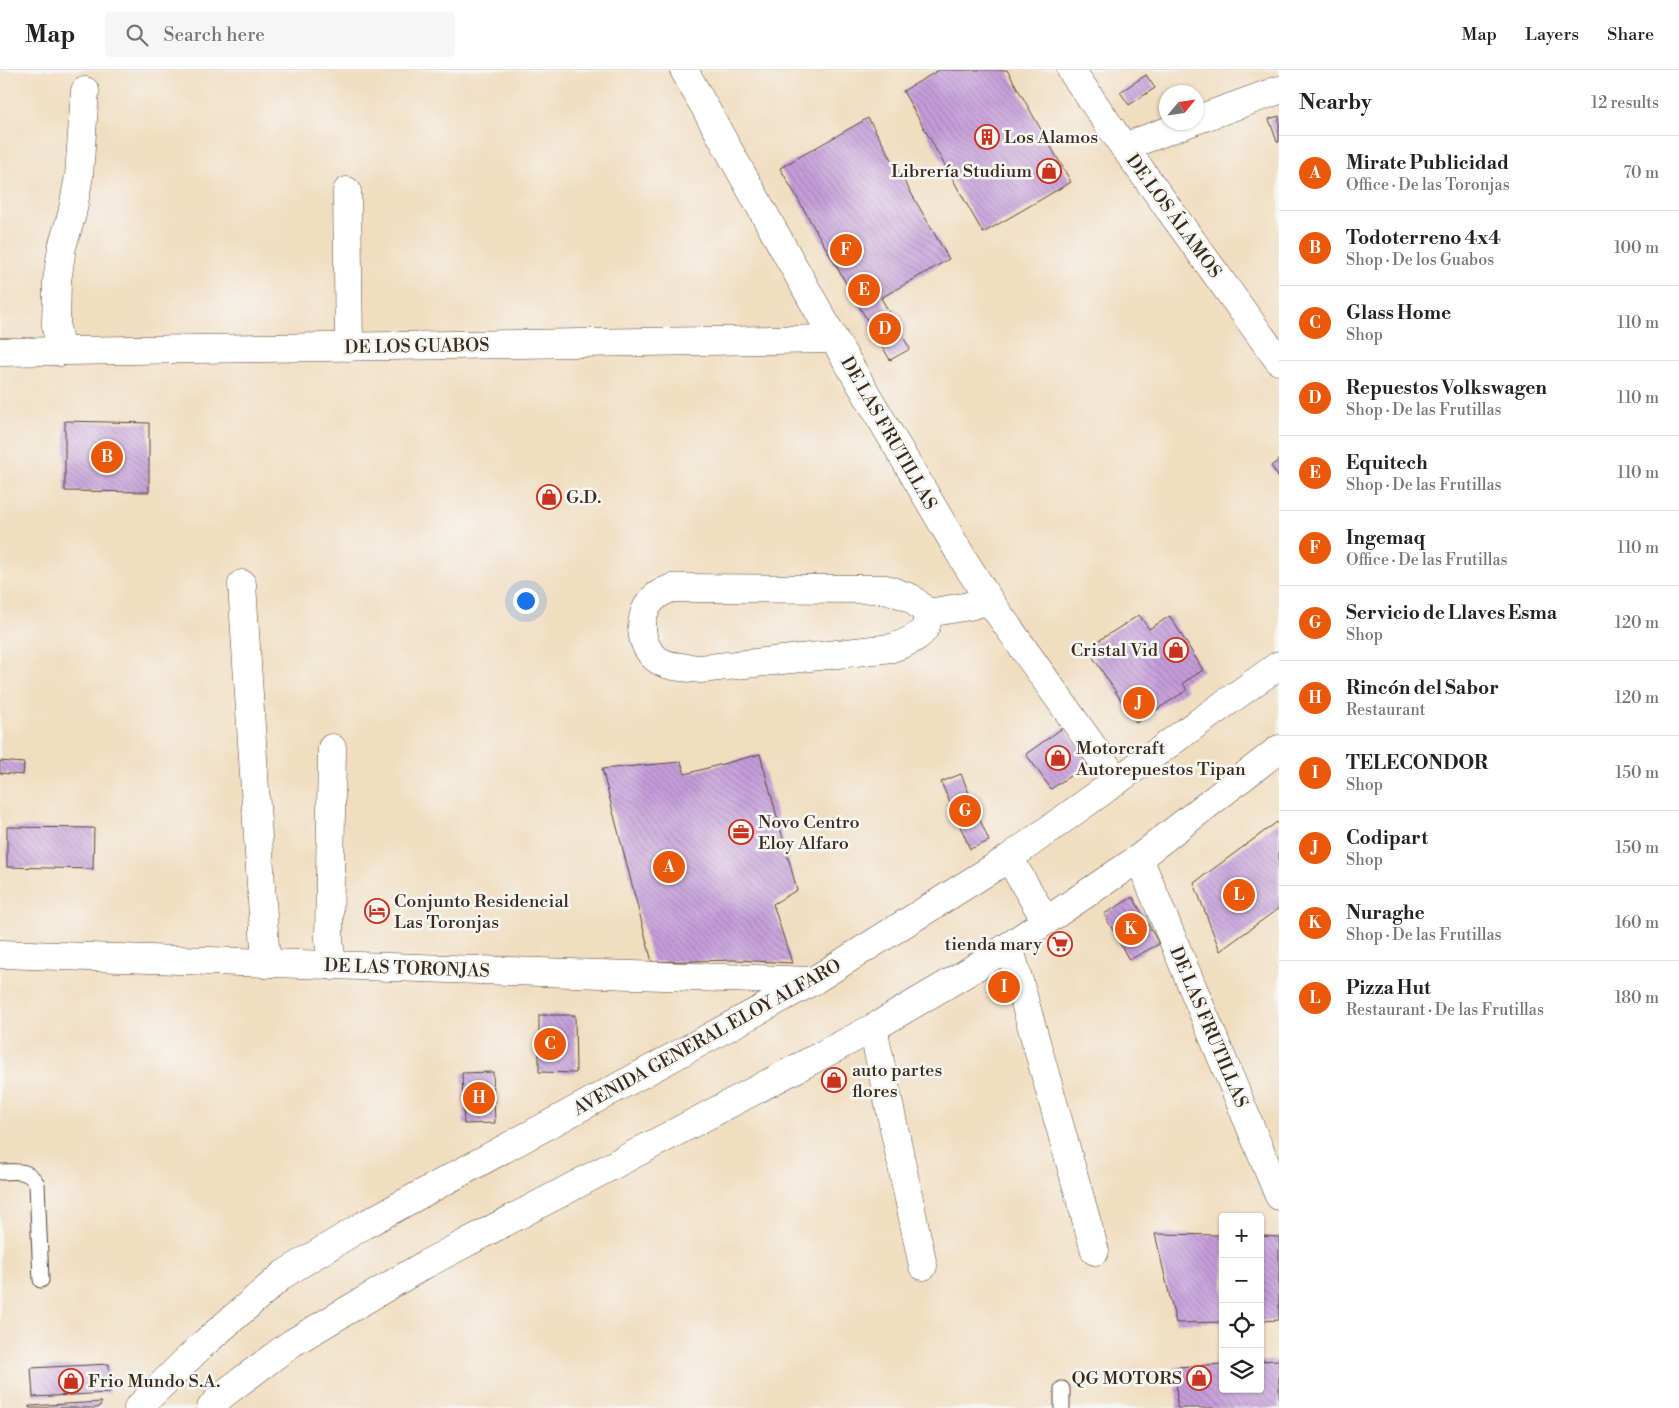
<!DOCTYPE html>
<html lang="en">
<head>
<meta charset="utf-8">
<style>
	:root { --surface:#fff; --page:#f6f6f6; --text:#222; --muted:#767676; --line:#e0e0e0; --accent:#ea580c }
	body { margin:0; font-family:"Libre Bodoni",serif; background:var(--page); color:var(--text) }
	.controls { position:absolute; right:15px; bottom:15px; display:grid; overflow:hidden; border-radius:5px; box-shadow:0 1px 4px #0004 }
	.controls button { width:45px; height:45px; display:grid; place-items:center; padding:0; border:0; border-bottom:1px solid var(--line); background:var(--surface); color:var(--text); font:25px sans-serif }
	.compass { position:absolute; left:1159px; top:15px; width:45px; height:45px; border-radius:50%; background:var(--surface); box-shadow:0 1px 4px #0004; rotate:61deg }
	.you { position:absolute; left:525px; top:530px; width:18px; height:18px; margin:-12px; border:4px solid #fff; border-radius:50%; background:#1a73e8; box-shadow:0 0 0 8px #1a73e833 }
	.badge { display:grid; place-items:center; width:32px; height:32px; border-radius:50%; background:var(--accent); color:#fff; font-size:16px; font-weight:700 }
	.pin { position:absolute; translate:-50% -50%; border:2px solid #fff; box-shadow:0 1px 5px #0006 }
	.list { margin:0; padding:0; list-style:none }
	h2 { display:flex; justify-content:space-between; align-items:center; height:65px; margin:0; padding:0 20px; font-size:21px }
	h2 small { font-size:16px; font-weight:400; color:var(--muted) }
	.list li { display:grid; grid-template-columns:32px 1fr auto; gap:15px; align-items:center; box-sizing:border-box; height:75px; padding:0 20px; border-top:1px solid var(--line) }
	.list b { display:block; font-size:19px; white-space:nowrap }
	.list p { margin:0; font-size:16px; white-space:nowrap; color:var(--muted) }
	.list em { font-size:16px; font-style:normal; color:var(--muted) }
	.icon { flex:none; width:28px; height:28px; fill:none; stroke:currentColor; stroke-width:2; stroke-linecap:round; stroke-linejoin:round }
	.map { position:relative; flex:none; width:1279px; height:1338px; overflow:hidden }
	header { display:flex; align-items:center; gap:30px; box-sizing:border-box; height:70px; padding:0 25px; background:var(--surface); border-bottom:1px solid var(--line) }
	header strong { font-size:24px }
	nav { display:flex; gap:28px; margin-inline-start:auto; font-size:18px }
	.search { width:350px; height:45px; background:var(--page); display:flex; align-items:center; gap:12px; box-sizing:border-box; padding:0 18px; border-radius:5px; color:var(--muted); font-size:19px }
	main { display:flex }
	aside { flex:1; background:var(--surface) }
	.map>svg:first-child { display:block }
</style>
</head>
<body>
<header>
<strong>Map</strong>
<div class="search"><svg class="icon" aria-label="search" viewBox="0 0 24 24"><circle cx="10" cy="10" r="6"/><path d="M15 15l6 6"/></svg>Search here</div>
<nav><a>Map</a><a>Layers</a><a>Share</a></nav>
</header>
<main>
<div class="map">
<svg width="1279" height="1338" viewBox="0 0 1279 1338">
	<defs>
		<pattern id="building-back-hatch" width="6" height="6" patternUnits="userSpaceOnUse" patternTransform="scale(1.25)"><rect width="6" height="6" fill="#c69dda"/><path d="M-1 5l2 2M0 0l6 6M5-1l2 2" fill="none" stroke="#a280b0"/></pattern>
	</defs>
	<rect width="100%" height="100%" fill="#f6f6f2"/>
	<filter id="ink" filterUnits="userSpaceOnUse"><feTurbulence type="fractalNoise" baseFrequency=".02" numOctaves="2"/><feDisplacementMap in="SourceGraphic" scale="10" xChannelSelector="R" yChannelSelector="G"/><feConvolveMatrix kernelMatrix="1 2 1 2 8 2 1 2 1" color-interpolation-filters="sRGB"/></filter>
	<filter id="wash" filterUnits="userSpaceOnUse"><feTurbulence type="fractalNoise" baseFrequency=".0096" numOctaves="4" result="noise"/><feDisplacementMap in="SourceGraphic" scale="20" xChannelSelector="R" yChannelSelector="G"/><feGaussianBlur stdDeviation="1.12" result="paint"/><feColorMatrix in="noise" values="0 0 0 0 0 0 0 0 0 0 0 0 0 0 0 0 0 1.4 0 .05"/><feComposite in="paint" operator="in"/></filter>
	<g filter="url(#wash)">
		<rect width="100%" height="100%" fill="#f1ddbf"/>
		<g id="blocks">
			<g fill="url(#building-back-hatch)">
				<polygon points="939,0 1007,0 1071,112 983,163 903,21"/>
				<polygon points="1146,5 1155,18 1129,35 1120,22"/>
				<polygon points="1279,46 1279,72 1277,72 1269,49"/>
				<polygon points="868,48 949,189 881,228 910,279 890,290 780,98"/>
				<polygon points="65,351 149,353 149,422 65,421"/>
				<polygon points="1279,390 1279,408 1271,396"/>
				<polygon points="1139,545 1149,559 1170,546 1203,600 1183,613 1187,620 1136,653 1087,578"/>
				<polygon points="1064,657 1089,693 1051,719 1026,684"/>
				<polygon points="760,684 797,820 773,834 792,893 736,890 652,892 602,699 681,692 685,704"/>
				<polygon points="0,691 24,693 23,705 0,703"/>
				<polygon points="961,704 989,771 970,779 941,712"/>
				<polygon points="1277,752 1279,755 1279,838 1220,881 1194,813"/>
				<polygon points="7,757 94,758 93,799 7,797"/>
				<polygon points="1133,827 1159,874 1129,890 1104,844"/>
				<polygon points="539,945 575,945 576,1003 539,1002"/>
				<polygon points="493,1002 495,1053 464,1054 462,1003"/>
				<polygon points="1155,1164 1223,1165 1223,1252 1176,1253"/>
				<polygon points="1260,1166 1279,1167 1279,1250 1260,1251"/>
				<polygon points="1279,1290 1279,1338 1177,1338 1176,1297 1223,1294 1223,1319 1260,1319 1260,1291"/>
				<polygon points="109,1294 110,1323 33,1327 31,1298"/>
				<polygon points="102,1332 98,1338 29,1338 29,1336"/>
			</g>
		</g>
	</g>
	<g filter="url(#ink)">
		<use href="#blocks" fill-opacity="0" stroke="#564536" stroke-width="1"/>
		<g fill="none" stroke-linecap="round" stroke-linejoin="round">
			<defs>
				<g id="lane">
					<path d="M0 1102C17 1102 27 1098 37 1114L41 1210"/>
					<polyline points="1062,1319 1062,1338"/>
				</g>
				<g id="street">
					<polyline points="684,0 834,269 965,492 989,530 1117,711"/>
					<polyline points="1196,50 1279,20"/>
					<polyline points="1124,77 1191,52"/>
					<polyline points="347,121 349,277"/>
					<polyline points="0,282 834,269"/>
					<polyline points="60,282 56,255 57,211 62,177 72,144 79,106 85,21"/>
					<polyline points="242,514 266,894"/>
					<path d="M672 518 886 519 911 528 928 543C927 547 927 552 926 556 921 568 903 574 892 578L700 599C686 597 669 598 658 590 639 577 637 546 652 530 657 524 664 521 672 518Z"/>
					<polyline points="928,543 969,536 989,530"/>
					<polyline points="1139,788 1279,1126"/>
					<polyline points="1009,876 1095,1181"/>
					<polyline points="0,884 813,911"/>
					<polyline points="332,896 329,869 332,678"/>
					<polyline points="873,958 923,1196"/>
				</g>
				<polyline id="secondary" points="1071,0 1124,77 1279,291"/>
				<g id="primary">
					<polyline points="1009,788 1046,851"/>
					<polyline points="138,1338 201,1276 284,1204 364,1155 813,911 1009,788 1279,595"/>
					<polyline points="211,1338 221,1326 292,1273 426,1194 873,958 968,902 1009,876 1139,788 1279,679"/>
				</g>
			</defs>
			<use href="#lane" stroke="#564536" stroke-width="17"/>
			<use href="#street" stroke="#564536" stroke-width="29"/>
			<use href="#secondary" stroke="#564536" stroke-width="29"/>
			<use href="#primary" stroke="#564536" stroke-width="29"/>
			<use href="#lane" stroke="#fff" stroke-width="15"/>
			<use href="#street" stroke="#fff" stroke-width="28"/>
			<use href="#secondary" stroke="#fff" stroke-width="28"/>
			<use href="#primary" stroke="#fff" stroke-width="28"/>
		</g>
	</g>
	<defs>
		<symbol id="building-ring" viewBox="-11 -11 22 22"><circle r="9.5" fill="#f6f6f2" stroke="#c8321e" stroke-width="1.5"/><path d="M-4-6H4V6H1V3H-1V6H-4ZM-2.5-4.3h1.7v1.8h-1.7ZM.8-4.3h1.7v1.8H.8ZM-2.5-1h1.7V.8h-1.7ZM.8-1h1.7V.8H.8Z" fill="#c8321e"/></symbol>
		<symbol id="shop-ring" viewBox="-11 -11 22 22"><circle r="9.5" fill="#f6f6f2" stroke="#c8321e" stroke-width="1.5"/><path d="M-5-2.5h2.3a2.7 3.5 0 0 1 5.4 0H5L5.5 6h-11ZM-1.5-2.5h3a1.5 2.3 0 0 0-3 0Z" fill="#c8321e"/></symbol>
		<symbol id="office-ring" viewBox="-11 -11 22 22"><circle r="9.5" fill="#f6f6f2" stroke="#c8321e" stroke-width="1.5"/><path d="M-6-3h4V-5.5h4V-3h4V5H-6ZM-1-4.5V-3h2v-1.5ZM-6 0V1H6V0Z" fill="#c8321e"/></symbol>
		<symbol id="hotel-ring" viewBox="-11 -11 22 22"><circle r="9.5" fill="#f6f6f2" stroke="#c8321e" stroke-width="1.5"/><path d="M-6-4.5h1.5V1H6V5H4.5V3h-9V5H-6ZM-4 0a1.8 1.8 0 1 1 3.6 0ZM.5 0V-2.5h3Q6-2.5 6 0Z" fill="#c8321e"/></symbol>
		<symbol id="supermarket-ring" viewBox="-11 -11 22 22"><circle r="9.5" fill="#f6f6f2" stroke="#c8321e" stroke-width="1.5"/><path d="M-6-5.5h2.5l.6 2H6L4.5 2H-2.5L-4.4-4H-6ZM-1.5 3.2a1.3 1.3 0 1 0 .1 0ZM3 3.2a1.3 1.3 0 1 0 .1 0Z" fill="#c8321e"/></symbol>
	</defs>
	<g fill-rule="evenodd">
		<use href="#building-ring" x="973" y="53" width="28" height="28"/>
		<use href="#shop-ring" x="1035" y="87" width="28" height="28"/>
		<use href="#shop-ring" x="535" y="413" width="28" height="28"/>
		<use href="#shop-ring" x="1162" y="566" width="28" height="28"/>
		<use href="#shop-ring" x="1044" y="674" width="28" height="28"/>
		<use href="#office-ring" x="727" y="748" width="28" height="28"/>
		<use href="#hotel-ring" x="363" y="827" width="28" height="28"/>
		<use href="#supermarket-ring" x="1046" y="860" width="28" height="28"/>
		<use href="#shop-ring" x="820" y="996" width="28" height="28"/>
		<use href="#shop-ring" x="1185" y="1294" width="28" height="28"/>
		<use href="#shop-ring" x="57" y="1297" width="28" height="28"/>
	</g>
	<g text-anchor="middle" stroke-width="5" stroke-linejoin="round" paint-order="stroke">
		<g font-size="18" fill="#3b2a1e" stroke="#f6f6f2" text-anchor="start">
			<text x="1004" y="73">Los Alamos</text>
			<text x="1032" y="107" text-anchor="end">Librería Studium</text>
			<text x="566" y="433">G.D.</text>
			<text x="1158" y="586" text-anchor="end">Cristal Vid</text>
			<text x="1076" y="684">Motorcraft<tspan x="1076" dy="21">Autorepuestos Tipan</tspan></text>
			<text x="758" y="758">Novo Centro<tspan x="758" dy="21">Eloy Alfaro</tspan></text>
			<text x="394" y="837">Conjunto Residencial<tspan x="394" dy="21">Las Toronjas</tspan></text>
			<text x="1042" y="880" text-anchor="end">tienda mary</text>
			<text x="852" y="1006">auto partes<tspan x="852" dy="21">flores</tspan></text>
			<text x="1182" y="1314" text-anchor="end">QG MOTORS</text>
			<text x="88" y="1317">Frio Mundo S.A.</text>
		</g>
		<g font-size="18" fill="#3b2a1e" stroke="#f6f6f2">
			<text transform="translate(1174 146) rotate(54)" y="6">DE LOS ÁLAMOS</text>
			<text transform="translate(417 276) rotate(-1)" y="6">DE LOS GUABOS</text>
			<text transform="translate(889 363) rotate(60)" y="6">DE LAS FRUTILLAS</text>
			<text transform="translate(407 898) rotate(2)" y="6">DE LAS TORONJAS</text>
			<text transform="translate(1209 957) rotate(67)" y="6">DE LAS FRUTILLAS</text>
			<text transform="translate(707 967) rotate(-29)" y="6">AVENIDA GENERAL ELOY ALFARO</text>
		</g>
	</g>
</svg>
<div class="controls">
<button>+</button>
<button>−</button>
<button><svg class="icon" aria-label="locate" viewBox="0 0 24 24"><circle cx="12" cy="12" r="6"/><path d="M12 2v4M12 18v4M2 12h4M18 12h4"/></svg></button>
<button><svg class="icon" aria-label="layers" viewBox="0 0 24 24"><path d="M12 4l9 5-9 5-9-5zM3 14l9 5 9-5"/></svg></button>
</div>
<svg class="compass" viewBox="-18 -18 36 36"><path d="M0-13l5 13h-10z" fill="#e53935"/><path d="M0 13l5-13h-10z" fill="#767676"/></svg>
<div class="you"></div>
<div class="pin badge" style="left:669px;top:797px">A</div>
<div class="pin badge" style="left:107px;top:387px">B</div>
<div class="pin badge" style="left:550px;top:974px">C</div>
<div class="pin badge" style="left:885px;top:259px">D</div>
<div class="pin badge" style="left:864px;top:220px">E</div>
<div class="pin badge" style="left:846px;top:180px">F</div>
<div class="pin badge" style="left:965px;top:741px">G</div>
<div class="pin badge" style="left:479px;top:1028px">H</div>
<div class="pin badge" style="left:1004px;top:917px">I</div>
<div class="pin badge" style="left:1139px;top:633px">J</div>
<div class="pin badge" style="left:1131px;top:859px">K</div>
<div class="pin badge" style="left:1239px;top:825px">L</div>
</div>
<aside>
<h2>Nearby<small>12 results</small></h2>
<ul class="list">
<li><span class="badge">A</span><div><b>Mirate Publicidad</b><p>Office · De las Toronjas</p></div><em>70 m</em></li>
<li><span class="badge">B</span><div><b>Todoterreno 4x4</b><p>Shop · De los Guabos</p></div><em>100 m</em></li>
<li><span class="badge">C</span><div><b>Glass Home</b><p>Shop</p></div><em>110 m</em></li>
<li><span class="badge">D</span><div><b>Repuestos Volkswagen</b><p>Shop · De las Frutillas</p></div><em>110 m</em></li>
<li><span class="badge">E</span><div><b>Equitech</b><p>Shop · De las Frutillas</p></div><em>110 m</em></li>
<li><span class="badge">F</span><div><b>Ingemaq</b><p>Office · De las Frutillas</p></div><em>110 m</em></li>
<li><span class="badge">G</span><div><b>Servicio de Llaves Esma</b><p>Shop</p></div><em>120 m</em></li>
<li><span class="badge">H</span><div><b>Rincón del Sabor</b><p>Restaurant</p></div><em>120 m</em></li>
<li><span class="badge">I</span><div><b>TELECONDOR</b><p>Shop</p></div><em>150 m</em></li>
<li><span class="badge">J</span><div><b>Codipart</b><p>Shop</p></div><em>150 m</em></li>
<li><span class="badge">K</span><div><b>Nuraghe</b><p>Shop · De las Frutillas</p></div><em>160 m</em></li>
<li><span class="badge">L</span><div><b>Pizza Hut</b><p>Restaurant · De las Frutillas</p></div><em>180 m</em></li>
</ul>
</aside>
</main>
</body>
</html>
